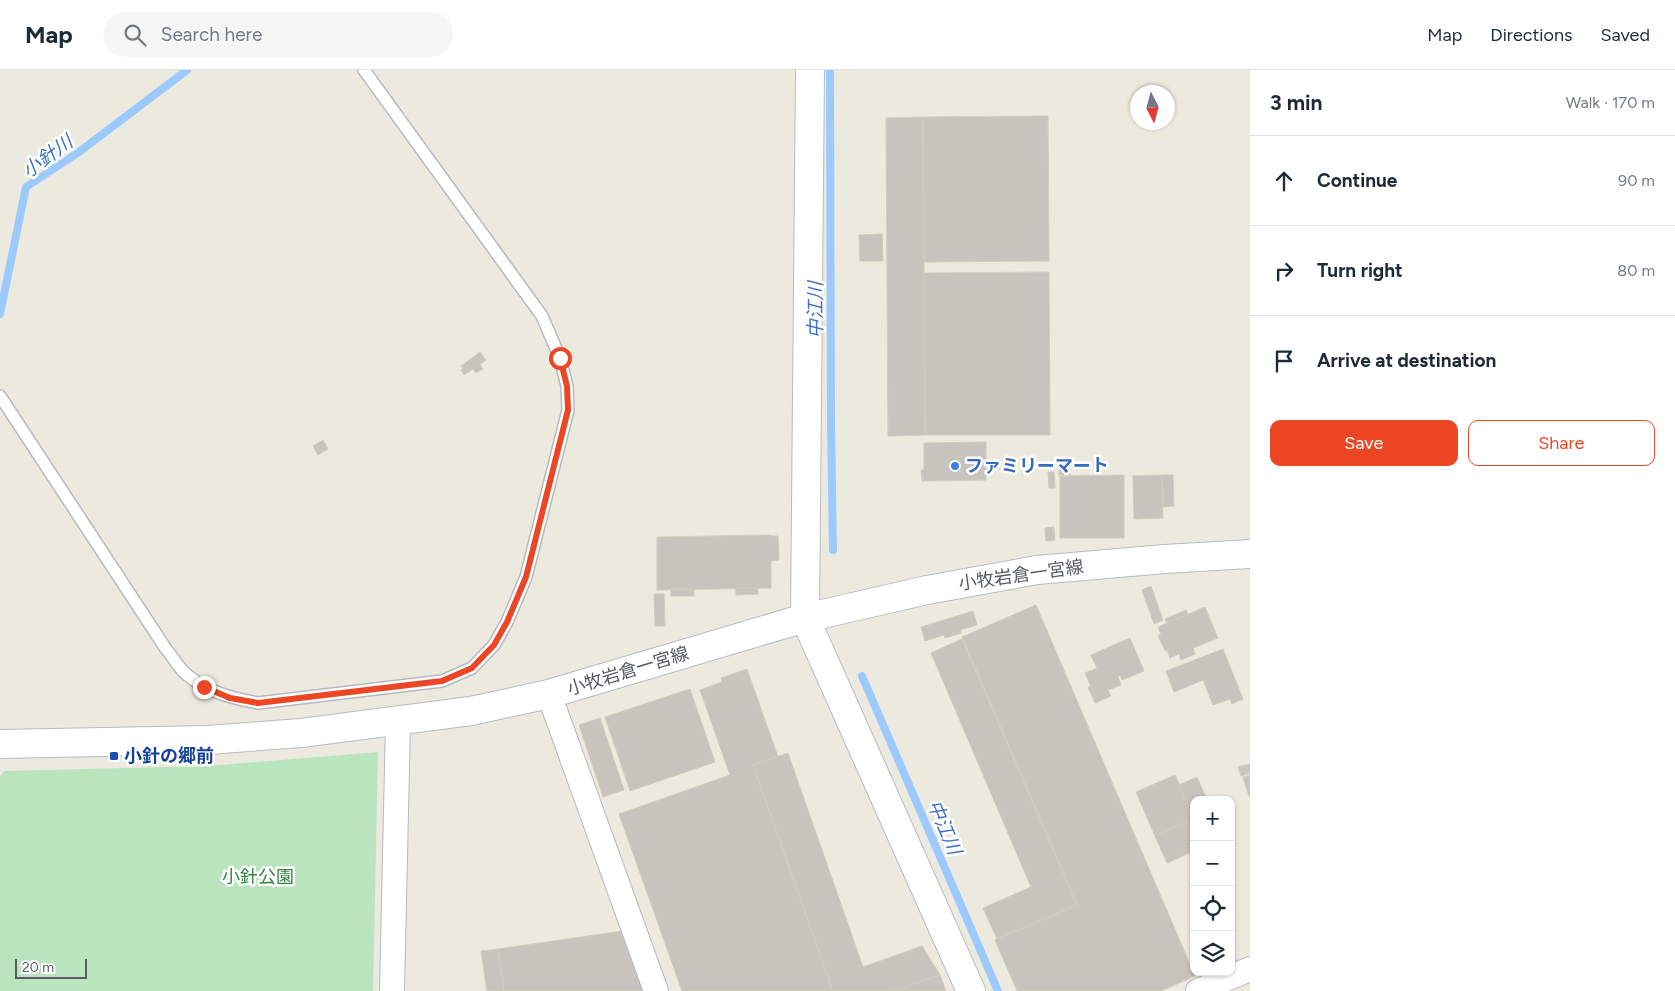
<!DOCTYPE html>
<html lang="en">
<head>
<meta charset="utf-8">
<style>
	:root { --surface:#fff; --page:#f6f6f7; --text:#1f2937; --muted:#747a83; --line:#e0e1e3; --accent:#eb4725 }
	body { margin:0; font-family:Figtree,"Noto Sans JP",sans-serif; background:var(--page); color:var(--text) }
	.controls { position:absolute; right:15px; bottom:15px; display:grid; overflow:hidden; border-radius:10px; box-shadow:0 1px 4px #0004 }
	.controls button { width:45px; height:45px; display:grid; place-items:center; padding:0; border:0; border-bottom:1px solid var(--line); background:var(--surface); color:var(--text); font:25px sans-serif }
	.compass { position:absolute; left:1130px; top:15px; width:45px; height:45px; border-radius:50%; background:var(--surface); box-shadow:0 1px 4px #0004; rotate:174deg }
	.scale { position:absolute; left:15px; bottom:12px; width:72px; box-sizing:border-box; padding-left:5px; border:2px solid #585b61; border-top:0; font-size:14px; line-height:18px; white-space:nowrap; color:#585b61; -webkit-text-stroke:4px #fff; paint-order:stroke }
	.stop { position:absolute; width:15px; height:15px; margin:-11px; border:4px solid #eb4725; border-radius:50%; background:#fff }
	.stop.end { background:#eb4725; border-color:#fff; box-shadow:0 1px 5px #0008 }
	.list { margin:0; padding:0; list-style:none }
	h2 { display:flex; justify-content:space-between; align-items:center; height:65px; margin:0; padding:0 20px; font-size:21px }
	h2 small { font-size:16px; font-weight:400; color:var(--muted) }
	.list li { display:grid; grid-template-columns:32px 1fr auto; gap:15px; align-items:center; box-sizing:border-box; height:90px; padding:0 20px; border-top:1px solid var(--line) }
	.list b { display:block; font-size:19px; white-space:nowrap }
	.list em { font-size:16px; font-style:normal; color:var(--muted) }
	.actions { display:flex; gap:10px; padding:15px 20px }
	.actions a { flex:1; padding:11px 0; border:1px solid var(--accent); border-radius:10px; text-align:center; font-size:18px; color:var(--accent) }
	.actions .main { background:var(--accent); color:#fff }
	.icon { flex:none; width:28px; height:28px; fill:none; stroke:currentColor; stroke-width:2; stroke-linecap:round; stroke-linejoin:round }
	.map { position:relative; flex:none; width:1250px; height:921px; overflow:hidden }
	header { display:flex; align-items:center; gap:30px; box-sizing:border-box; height:70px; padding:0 25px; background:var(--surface); border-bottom:1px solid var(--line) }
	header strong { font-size:24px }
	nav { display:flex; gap:28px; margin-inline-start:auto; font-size:18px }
	.search { width:350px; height:45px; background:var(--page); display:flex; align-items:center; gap:12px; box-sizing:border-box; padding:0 18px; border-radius:28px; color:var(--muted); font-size:19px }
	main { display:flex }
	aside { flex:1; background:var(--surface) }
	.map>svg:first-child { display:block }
</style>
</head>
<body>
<header>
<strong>Map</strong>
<div class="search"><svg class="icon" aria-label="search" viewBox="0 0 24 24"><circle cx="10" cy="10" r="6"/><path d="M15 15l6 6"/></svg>Search here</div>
<nav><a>Map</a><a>Directions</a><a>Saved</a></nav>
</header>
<main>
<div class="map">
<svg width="1250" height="921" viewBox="0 0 1250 921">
	<rect width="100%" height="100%" fill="#eceadf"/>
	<polygon fill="#bae4be" points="378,682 373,921 0,921 0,706 4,701 207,696"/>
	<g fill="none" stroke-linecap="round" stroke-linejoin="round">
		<g stroke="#9ccaff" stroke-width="8">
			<polyline points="830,0 831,352 833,480"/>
			<polyline points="0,244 26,117 79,82 187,0"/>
			<polyline points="862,606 998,921"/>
		</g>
	</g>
	<g fill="#c6c4bc" stroke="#d0ccbd">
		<polygon points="1048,46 1049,191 924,192 923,47"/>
		<polygon points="923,47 925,365 888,366 886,48"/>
		<polygon points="882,164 883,191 860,191 859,165"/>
		<polygon points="1049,202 1050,365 925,365 924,203"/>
		<polygon points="480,282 486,290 480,294 483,299 476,303 473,299 464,305 461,300 463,299 461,296"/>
		<polygon points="323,370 328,379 318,385 313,376"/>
		<polygon points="986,372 986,410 922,411 921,400 924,400 924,373"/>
		<polygon points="1069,393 1070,405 1059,405 1059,394"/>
		<polygon points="1048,402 1054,402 1055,418 1049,418"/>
		<polygon points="1124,405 1124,468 1060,468 1060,406"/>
		<polygon points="1162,405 1163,448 1134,449 1133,406"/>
		<polygon points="1162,405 1173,405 1174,436 1163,437"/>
		<polygon points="1054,457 1055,470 1046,471 1045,458"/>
		<polygon points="771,465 771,466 778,466 779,490 771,491 771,518 657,520 657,467"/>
		<polygon points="1151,516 1163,550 1154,554 1142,520"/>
		<polygon points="736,518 758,518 758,524 736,525"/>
		<rect x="671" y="519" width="23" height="7"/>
		<polygon points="654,524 664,524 665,556 655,556"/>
		<polygon points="1036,535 1195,906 1161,921 1017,921 995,870 1077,835 962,567"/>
		<polygon points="1205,537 1218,568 1193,578 1195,584 1181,590 1179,584 1170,588 1167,580 1165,581 1158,565 1161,564 1158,557"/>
		<polygon points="1186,540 1188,544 1167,553 1165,549"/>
		<polygon points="973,541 977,555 960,560 961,563 945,568 944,565 925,571 921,557"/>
		<polygon points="1130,568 1144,601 1122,610 1120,605 1118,607 1121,615 1108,620 1111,626 1095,633 1088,617 1091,616 1085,603 1097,598 1091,585"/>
		<polygon points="962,569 1077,835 997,869 983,838 1031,817 931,583"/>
		<polygon points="1223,579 1243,629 1232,634 1230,629 1213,635 1203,610 1174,622 1166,601"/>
		<polygon points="747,599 778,687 753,695 833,921 682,921 619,744 730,705 700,620 722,612 721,608"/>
		<polygon points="690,619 715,692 630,721 605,647"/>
		<polygon points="600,648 624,720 603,727 579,655"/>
		<polygon points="788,683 863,897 922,876 940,905 894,921 833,921 753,695"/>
		<polygon points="1250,694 1250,703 1241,706 1238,697"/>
		<polygon points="1175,705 1194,749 1155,766 1136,722"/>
		<polygon points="1250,705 1250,726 1249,726 1243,707"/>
		<polygon points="1197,707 1207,730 1194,730 1194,748 1179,715"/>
		<polygon points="1194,749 1194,781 1167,793 1155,766"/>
		<polygon points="622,861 644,921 504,921 498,879"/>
		<polygon points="498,879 504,921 487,921 481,881"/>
		<polygon points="940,905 946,921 894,921"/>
	</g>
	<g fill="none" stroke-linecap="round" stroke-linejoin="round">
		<defs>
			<path id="lane" d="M0 326 166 579C173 587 178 597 186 604 207 622 231 628 258 633L442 611 472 598 494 575 507 552 526 507 568 340 567 316 560 288 542 246 364 0"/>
			<g id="street">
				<polyline points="549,624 656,921"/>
				<polyline points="392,921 398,652"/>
				<polyline points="1198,921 1250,899"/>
			</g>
			<g id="secondary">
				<polyline points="810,0 805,548 971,921"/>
				<polyline points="0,674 208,670 301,663 471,641 549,624 805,548 927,520 1037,500 1165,489 1250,484"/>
			</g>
		</defs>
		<use href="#lane" stroke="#b7b9bf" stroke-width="14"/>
		<use href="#street" stroke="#b7b9bf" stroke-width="26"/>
		<use href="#secondary" stroke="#b8bbc2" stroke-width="30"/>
		<use href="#lane" stroke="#fff" stroke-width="11"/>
		<use href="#street" stroke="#fff" stroke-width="24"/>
		<use href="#secondary" stroke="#fff" stroke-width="28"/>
	</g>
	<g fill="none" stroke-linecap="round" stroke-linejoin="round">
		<polyline stroke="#eb4725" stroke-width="6" points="204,617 230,628 258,633 442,611 472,598 494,575 507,552 526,507 568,340 567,316 560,288"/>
	</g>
	<circle fill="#3f7fe0" stroke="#fff" stroke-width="2" cx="955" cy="396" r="5"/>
	<rect fill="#1a4fb4" stroke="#fff" stroke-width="2" x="109" y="681" width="10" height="10" rx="2.5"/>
	<g text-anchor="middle" stroke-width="5" stroke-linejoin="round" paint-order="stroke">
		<g font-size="18" font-weight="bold" fill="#366cbe" stroke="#fff" text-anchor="start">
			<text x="965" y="402">ファミリーマート</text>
		</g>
		<g font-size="18" fill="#585b61" stroke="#fff">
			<text transform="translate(1021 505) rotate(-8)" y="6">小牧岩倉一宮線</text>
			<text transform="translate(628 601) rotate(-17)" y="6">小牧岩倉一宮線</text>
		</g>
		<g font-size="18" font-weight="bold" fill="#164399" stroke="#fff" text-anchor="start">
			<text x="124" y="692">小針の郷前</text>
		</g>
		<g font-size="18" fill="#33853e" stroke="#fff">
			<text x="258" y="813">小針公園</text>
		</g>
		<g font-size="19" font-style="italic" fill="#3d72c3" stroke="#fff">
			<text transform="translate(47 86) rotate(-36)" y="7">小針川</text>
			<text transform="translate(815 240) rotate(-90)" y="7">中江川</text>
			<text transform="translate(945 757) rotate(67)" y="7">中江川</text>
		</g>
	</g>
</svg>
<div class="controls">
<button>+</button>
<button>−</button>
<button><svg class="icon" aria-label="locate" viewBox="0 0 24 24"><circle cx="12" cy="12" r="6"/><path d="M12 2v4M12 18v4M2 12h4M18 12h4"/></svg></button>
<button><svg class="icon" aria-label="layers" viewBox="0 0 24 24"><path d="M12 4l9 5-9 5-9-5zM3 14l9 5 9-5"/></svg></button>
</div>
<svg class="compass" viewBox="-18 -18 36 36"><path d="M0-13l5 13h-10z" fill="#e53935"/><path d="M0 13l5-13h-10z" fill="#747a83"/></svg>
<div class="scale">20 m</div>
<div class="stop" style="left:560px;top:288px"></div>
<div class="stop end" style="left:204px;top:617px"></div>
</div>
<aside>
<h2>3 min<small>Walk · 170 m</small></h2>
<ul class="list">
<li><svg class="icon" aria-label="ahead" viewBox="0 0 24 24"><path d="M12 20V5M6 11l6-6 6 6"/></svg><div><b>Continue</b></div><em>90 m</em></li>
<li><svg class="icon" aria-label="right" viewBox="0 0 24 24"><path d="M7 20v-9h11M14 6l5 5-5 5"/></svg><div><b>Turn right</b></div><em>80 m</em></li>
<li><svg class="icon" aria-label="arrive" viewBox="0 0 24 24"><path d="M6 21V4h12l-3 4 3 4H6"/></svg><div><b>Arrive at destination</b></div></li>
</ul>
<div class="actions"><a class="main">Save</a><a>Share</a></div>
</aside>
</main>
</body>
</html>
